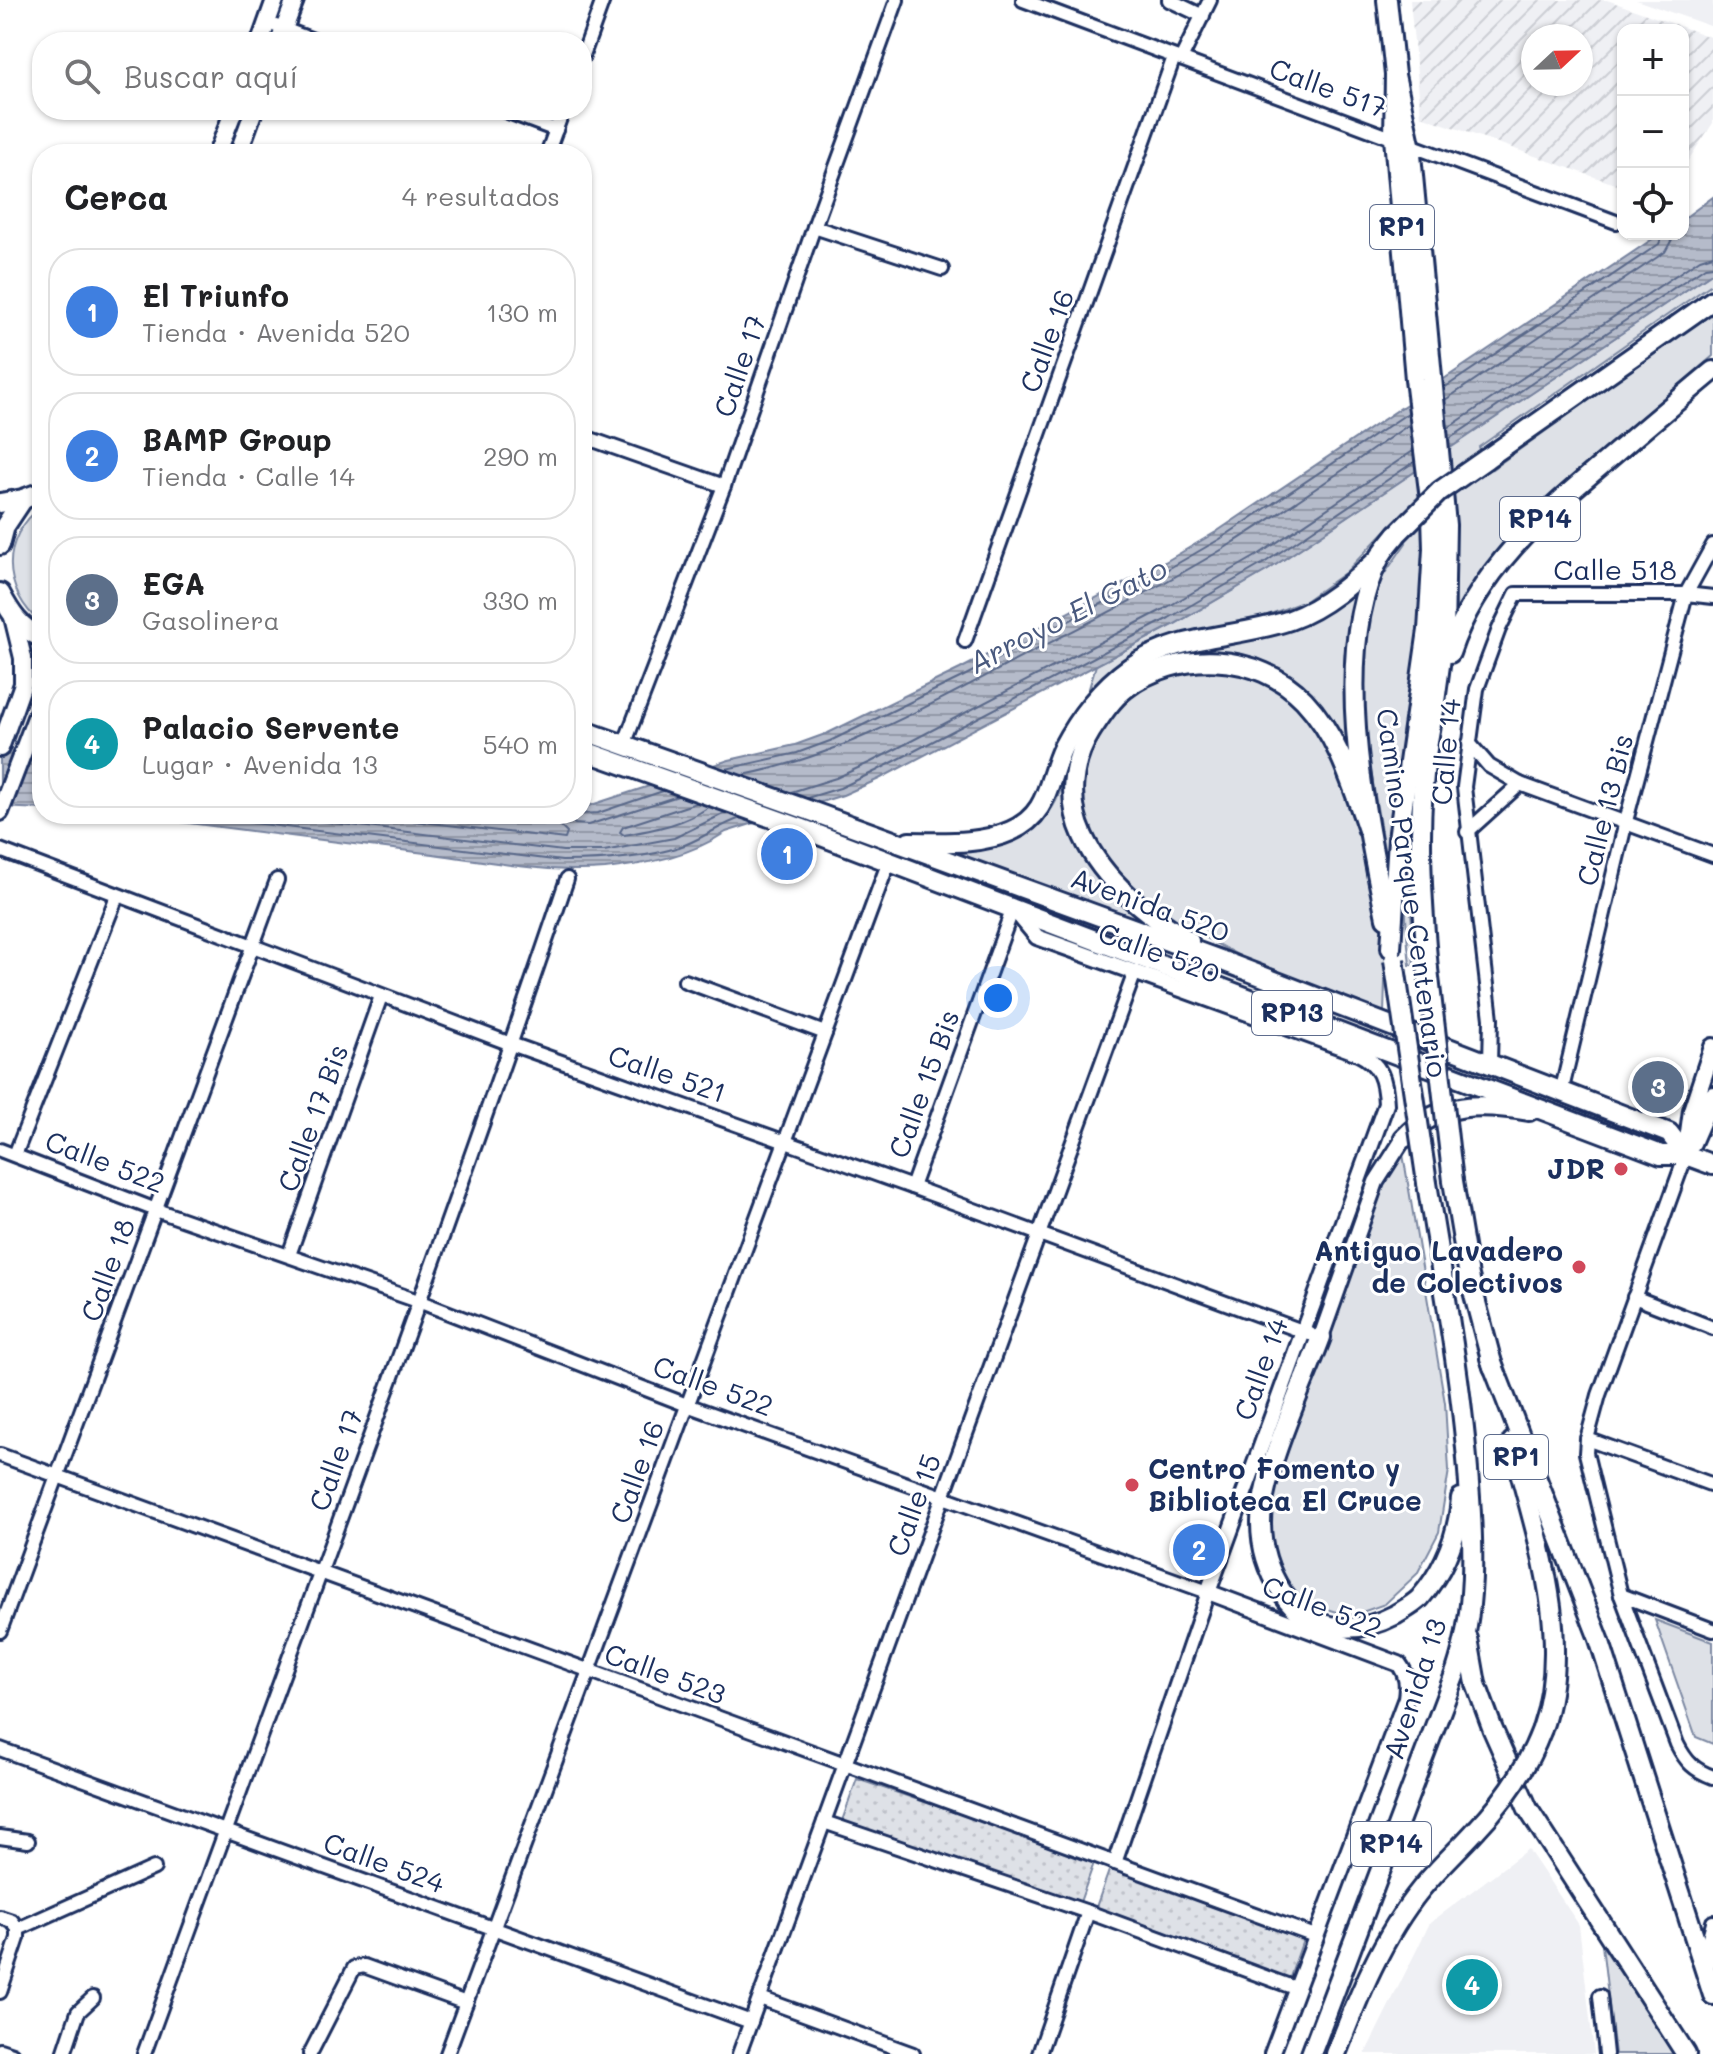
<!DOCTYPE html>
<html lang="es">
<head>
<meta charset="utf-8">
<style>
	:root { --surface:#fff; --page:#f2f2f2; --text:#202124; --muted:#757577; --line:#e0e0e0; --accent:#db2777 }
	body { margin:0; font-family:Mali,sans-serif; background:var(--page); color:var(--text) }
	.controls { position:absolute; right:24px; top:24px; display:grid; overflow:hidden; border-radius:16px; box-shadow:0 2px 6px #0004 }
	.controls button { width:72px; height:72px; display:grid; place-items:center; padding:0; border:0; border-bottom:2px solid var(--line); background:var(--surface); color:var(--text); font:40px sans-serif }
	.compass { position:absolute; left:1521px; top:24px; width:72px; height:72px; border-radius:50%; background:var(--surface); box-shadow:0 2px 6px #0004; rotate:68deg }
	.you { position:absolute; left:998px; top:998px; width:28px; height:28px; margin:-20px; border:6px solid #fff; border-radius:50%; background:#1a73e8; box-shadow:0 0 0 12px #1a73e833 }
	.badge { display:grid; place-items:center; width:52px; height:52px; border-radius:50%; background:var(--accent); color:#fff; font-size:26px; font-weight:700 }
	.pin { position:absolute; translate:-50% -50%; border:4px solid #fff; box-shadow:0 2px 8px #0006 }
	.list { margin:0; padding:0; list-style:none }
	h2 { display:flex; justify-content:space-between; align-items:center; height:104px; margin:0; padding:0 32px; font-size:34px }
	h2 small { font-size:26px; font-weight:400; color:var(--muted) }
	.list li { display:grid; grid-template-columns:52px 1fr auto; gap:24px; align-items:center; box-sizing:border-box; height:128px; margin:0 16px 16px; padding:0 16px; border:2px solid var(--line); border-radius:32px }
	.list b { display:block; font-size:30px; white-space:nowrap }
	.list p { margin:0; font-size:26px; white-space:nowrap; color:var(--muted) }
	.list em { font-size:26px; font-style:normal; color:var(--muted) }
	.icon { flex:none; width:44px; height:44px; fill:none; stroke:currentColor; stroke-width:2; stroke-linecap:round; stroke-linejoin:round }
	.map { position:relative; flex:none; width:1713px; height:2054px; overflow:hidden }
	.search { position:absolute; background:var(--surface); box-shadow:0 2px 6px #0004; left:32px; top:32px; width:560px; height:88px; display:flex; align-items:center; gap:20px; box-sizing:border-box; padding:0 28px; border-radius:32px; color:var(--muted); font-size:30px }
	.panel { position:absolute; background:var(--surface); box-shadow:0 2px 6px #0004; left:32px; top:144px; width:560px; height:680px; border-radius:32px }
	.map>svg:first-child { display:block }
</style>
</head>
<body>
<div class="map">
<svg width="1713" height="2054" viewBox="0 0 1713 2054">
	<defs>
		<pattern id="industrial-furrows" width="10" height="10" patternUnits="userSpaceOnUse" patternTransform="scale(2)"><rect width="10" height="10" fill="#eff0f4"/><path d="M-1 1l2-2M0 10L10 0M9 11l2-2" fill="none" stroke="#ccced4"/></pattern>
		<pattern id="park-dots" width="8" height="8" patternUnits="userSpaceOnUse" patternTransform="scale(2)"><rect width="8" height="8" fill="#dee1e7"/><path d="M2 2h.1M6 6h.1" fill="none" stroke="#bec1c9" stroke-width="1.8" stroke-linecap="round"/></pattern>
		<pattern id="water-rules" width="6" height="5" patternUnits="userSpaceOnUse" patternTransform="scale(2)"><rect width="6" height="5" fill="#b5bbca"/><path d="M0 2.5h6" fill="none" stroke="#9298a7"/></pattern>
	</defs>
	<rect width="100%" height="100%" fill="#fff"/>
	<filter id="ink" filterUnits="userSpaceOnUse"><feTurbulence type="fractalNoise" baseFrequency=".0125" numOctaves="2"/><feDisplacementMap in="SourceGraphic" scale="16" xChannelSelector="R" yChannelSelector="G"/><feConvolveMatrix kernelMatrix="1 2 1 2 8 2 1 2 1" color-interpolation-filters="sRGB"/></filter>
	<g filter="url(#ink)">
		<g fill="#eff0f4">
			<polygon points="1636,0 1713,0 1713,27"/>
			<polygon points="1528,1849 1579,1925 1594,2054 1365,2054 1430,1923"/>
		</g>
		<path fill="url(#industrial-furrows)" fill-rule="evenodd" d="M1410 0H1607L1713 38V123L1683 168V30H1623V187L1421 116ZM1533 36H1581V84H1533Z"/>
		<g fill="#dee1e7" stroke="#7c88a2" stroke-width="2">
			<polygon points="1713,272 1713,283 1479,447 1492,469 1713,312 1713,356 1542,502 1501,545 1456,609 1454,540 1445,451"/>
			<polygon points="1421,467 1427,568 1388,874 1368,753 1363,672 1372,603 1379,582 1406,543 1389,527 1346,572 1305,601 1257,619 1207,631 1084,705 1096,665 1173,625 1268,570"/>
			<path d="M42 506V624C1 590 0 538 42 506Z"/>
			<path d="M1357 590C1337 650 1343 711 1355 772 1342 742 1330 712 1305 690 1207 600 1029 702 1072 829 1086 869 1124 898 1154 925L932 850C975 850 1034 845 1056 801 1064 785 1066 766 1072 748 1080 722 1101 699 1122 681 1170 644 1210 648 1265 634 1298 626 1330 610 1357 590Z"/>
			<polygon points="1200,669 1247,673 1290,694 1334,741 1360,821 1386,952 1384,1013 1245,959 1161,914 1102,855 1080,806 1090,749 1122,701 1155,681"/>
			<path d="M1414 783 1410 891 1414 965H1410C1402 898 1405 848 1414 783Z"/>
			<polygon points="1403,1154 1445,1403 1449,1470 1439,1532 1417,1574 1385,1604 1351,1616 1317,1606 1293,1591 1278,1570 1268,1527 1274,1489 1384,1185"/>
			<polygon points="1655,1620 1713,1642 1713,1744 1696,1737"/>
			<polygon points="1602,1945 1674,2054 1615,2054"/>
		</g>
		<g fill="url(#park-dots)" stroke="#7c88a2" stroke-width="2">
			<polygon points="857,1779 1095,1860 1080,1902 842,1821"/>
			<polygon points="1110,1868 1304,1937 1289,1980 1095,1910"/>
		</g>
		<g fill="url(#water-rules)" stroke="#77839f" stroke-width="2">
			<path d="M1713 197V272L1268 570 1173 625 879 779 843 795 726 832C690 856 648 864 605 869 546 874 483 860 425 853 322 840 220 827 118 814H582V808L729 760 795 745 828 733 960 669 1165 562 1216 532 1660 234H1683V219Z"/>
			<polygon points="0,747 42,754 42,809 0,807"/>
		</g>
		<g fill="none" stroke-linecap="round" stroke-linejoin="round">
			<g stroke="#596789" stroke-width="2">
				<polyline points="1444,388 1659,244 1663,234"/>
				<polyline points="1445,400 1665,252 1675,234"/>
				<polyline points="1448,428 1700,259 1713,255"/>
				<polyline points="1449,439 1705,267 1713,266"/>
				<polyline points="726,769 797,753 830,741 964,676 1168,569 1220,539 1408,413"/>
				<path d="M743 775C836 757 921 710 1005 666 1078 628 1153 591 1223 549 1287 510 1348 466 1410 424"/>
				<polyline points="791,792 836,778 871,762 1164,609 1258,555 1413,451"/>
				<polyline points="807,798 840,788 876,771 1169,618 1264,563 1414,462"/>
				<path d="M696 803 623 827 620 832 624 835C656 829 682 825 709 807"/>
				<path d="M181 814 562 861C600 861 643 859 679 847 701 840 719 825 741 818"/>
				<polyline points="261,814 563,851 604,851 674,838 725,813"/>
				<polyline points="356,814 565,839 567,833 558,824 553,814"/>
				<polyline points="566,814 575,824 588,825 678,796"/>
				<polyline points="579,814 598,813 663,791"/>
			</g>
			<defs>
				<g id="minor">
					<polyline points="1023,0 1616,222"/>
					<polyline points="1169,0 1203,16"/>
					<polyline points="276,26 318,42"/>
					<polyline points="582,58 603,0"/>
					<polyline points="1181,59 1210,0"/>
					<polyline points="503,110 556,130"/>
					<polyline points="547,154 563,110"/>
					<polyline points="814,227 942,269"/>
					<polyline points="582,436 724,486"/>
					<polyline points="965,641 1174,57"/>
					<polyline points="1469,743 1489,766 1520,784 1713,855"/>
					<polyline points="624,745 724,486 814,227 897,0"/>
					<polyline points="1467,832 1520,784"/>
					<polyline points="0,850 511,1044 912,1187 1310,1334"/>
					<polyline points="685,981 825,1033"/>
					<polyline points="1490,1064 1491,1019 1464,787 1477,689 1499,629 1516,594 1686,594 1713,597"/>
					<polyline points="1561,1093 1626,821 1686,594 1713,545"/>
					<polyline points="0,1150 156,1210 418,1301 687,1405 1208,1592 1115,1863"/>
					<polyline points="15,1155 117,896"/>
					<path d="M1686 1155 1599 1395 1587 1439 1586 1453 1621 1595 1677 1744C1686 1762 1694 1770 1713 1777"/>
					<polyline points="912,1187 1013,908"/>
					<polyline points="289,1255 381,996"/>
					<polyline points="1634,1297 1713,1328"/>
					<polyline points="1587,1439 1713,1485"/>
					<polyline points="0,1455 1315,1936"/>
					<polyline points="1621,1595 1713,1630"/>
					<polyline points="0,1631 277,880"/>
					<polyline points="0,1749 751,2022"/>
					<polyline points="824,1822 1088,1912 1295,1988"/>
					<polyline points="0,1837 28,1841"/>
					<polyline points="0,1917 12,1921 18,1929 18,1938 0,1992"/>
					<polyline points="18,1929 154,1868"/>
					<polyline points="1708,1965 1708,1941 1713,1922"/>
					<polyline points="1600,1996 1606,2054"/>
					<polyline points="760,1998 913,2054"/>
					<polyline points="0,2050 12,2054"/>
					<polyline points="64,2054 78,2012 93,1998"/>
					<path d="M144 2054C286 1663 434 1273 567 879"/>
					<polyline points="310,2054 354,1968 364,1966 466,2003"/>
					<polyline points="447,2054 889,861"/>
					<polyline points="739,2054 1135,972"/>
					<polyline points="1039,2054 1088,1912"/>
				</g>
				<g id="tertiary">
					<path d="M1013 908 1037 937 1358 1053C1381 1064 1385 1080 1386 1104L1208 1592 1399 1664C1407 1675 1408 1684 1406 1698L1272 2054"/>
					<polyline points="1321,1337 1376,1182 1404,1138"/>
				</g>
				<g id="secondary">
					<polyline points="260,42 275,0"/>
					<polyline points="279,42 295,0"/>
					<polyline points="217,154 234,110"/>
					<polyline points="238,154 254,110"/>
					<polyline points="0,748 23,684 23,658 13,617"/>
					<polyline points="0,812 42,702"/>
					<polyline points="1692,1143 1713,1095"/>
					<polyline points="1686,1155 1692,1110 1713,1047"/>
				</g>
				<g id="primary">
					<polyline points="1387,0 1395,75 1410,144 1446,525 1444,636 1433,716"/>
					<polyline points="1486,459 1713,300"/>
					<polyline points="0,503 23,499 42,492"/>
					<polyline points="0,545 5,526 23,499"/>
					<path d="M0 593C11 614 20 628 42 638"/>
					<path d="M1450 653C1477 571 1541 516 1605 462 1641 431 1677 401 1713 371"/>
					<polyline points="582,730 808,810 1220,960 1669,1133 1686,1155"/>
					<polyline points="582,750 803,829 1661,1155 1686,1155 1713,1165"/>
					<path d="M909 842C942 842 980 845 1011 831 1050 814 1047 780 1063 747 1078 718 1102 687 1129 668 1178 633 1236 639 1290 620 1324 608 1353 582 1379 558"/>
					<path d="M1386 918C1366 819 1330 653 1379 559 1383 550 1391 542 1397 534"/>
					<path d="M1189 941C1147 914 1104 882 1083 836 1067 801 1071 763 1091 731 1101 716 1111 700 1125 689 1177 649 1258 652 1304 700 1338 736 1352 784 1368 830"/>
					<polyline points="1391,948 1398,839 1428,630 1433,549 1432,515 1415,379 1394,138 1395,75"/>
					<path d="M1428 969C1420 882 1415 791 1435 705"/>
					<path d="M1404 1138C1439 1101 1482 1103 1529 1111"/>
					<polyline points="1453,1181 1469,1276 1493,1367"/>
					<path d="M1321 1337C1303 1386 1261 1473 1261 1523 1261 1548 1269 1572 1282 1592 1309 1633 1355 1636 1395 1615 1403 1610 1413 1605 1420 1598 1445 1569 1458 1536 1461 1498"/>
					<polyline points="1490,1358 1599,1639 1713,1995"/>
					<path d="M1512 1442C1535 1532 1574 1637 1542 1729"/>
					<polyline points="1468,1639 1476,1684 1493,1730 1528,1809 1686,2054"/>
					<path d="M1311 2054 1456 1671C1476 1611 1474 1548 1469 1484 1462 1383 1443 1283 1427 1183"/>
					<path d="M1336 2054C1358 1997 1382 1937 1421 1889 1438 1868 1458 1850 1476 1830"/>
				</g>
			</defs>
			<use href="#minor" stroke="#1b2f5e" stroke-width="18"/>
			<use href="#tertiary" stroke="#1b2f5e" stroke-width="20"/>
			<use href="#secondary" stroke="#1b2f5e" stroke-width="22"/>
			<use href="#primary" stroke="#1b2f5e" stroke-width="24"/>
			<use href="#minor" stroke="#fff" stroke-width="12"/>
			<use href="#tertiary" stroke="#fff" stroke-width="14"/>
			<use href="#secondary" stroke="#fff" stroke-width="16"/>
			<use href="#primary" stroke="#fff" stroke-width="18"/>
			<defs>
				<g id="primary-bridge">
					<polyline points="1397,534 1440,491 1486,459"/>
					<polyline points="1394,960 1427,1183"/>
					<polyline points="1428,969 1453,1181"/>
					<path d="M1476 1830C1505 1800 1527 1769 1542 1729"/>
				</g>
			</defs>
			<use href="#primary-bridge" stroke="#1b2f5e" stroke-width="24" stroke-linecap="butt"/>
			<use href="#primary-bridge" stroke="#fff" stroke-width="18"/>
		</g>
	</g>
	<g fill="#d1495b" stroke="#fff" stroke-width="3">
		<circle cx="1621" cy="1169" r="8"/>
		<circle cx="1579" cy="1267" r="8"/>
		<circle cx="1132" cy="1485" r="8"/>
	</g>
	<g text-anchor="middle" stroke-width="6" stroke-linejoin="round" paint-order="stroke">
		<g fill="#fff" stroke="#5f6d8e" stroke-width="2">
			<rect x="1370" y="205" width="64" height="44" rx="6"/>
			<rect x="1500" y="497" width="80" height="44" rx="6"/>
			<rect x="1252" y="991" width="80" height="44" rx="6"/>
			<rect x="1484" y="1435" width="64" height="44" rx="6"/>
			<rect x="1351" y="1822" width="80" height="44" rx="6"/>
		</g>
		<g font-size="26" font-weight="bold" fill="#1b2f5e">
			<text x="1402" y="236">RP1</text>
			<text x="1540" y="528">RP14</text>
			<text x="1292" y="1022">RP13</text>
			<text x="1516" y="1466">RP1</text>
			<text x="1391" y="1853">RP14</text>
		</g>
		<g font-size="28" fill="#1b2f5e" stroke="#fff">
			<text transform="translate(1328 88) rotate(20)" y="10">Calle 517</text>
			<text transform="translate(1047 341) rotate(-70)" y="10">Calle 16</text>
			<text transform="translate(740 366) rotate(-71)" y="10">Calle 17</text>
			<text x="1615" y="580">Calle 518</text>
			<text transform="translate(1446 752) rotate(-85)" y="10">Calle 14</text>
			<text transform="translate(1605 810) rotate(-76)" y="10">Calle 13 Bis</text>
			<text transform="translate(1412 893) rotate(82)" y="10">Camino Parque Centenario</text>
			<text transform="translate(1150 905) rotate(20)" y="10">Avenida 520</text>
			<text transform="translate(1159 953) rotate(20)" y="10">Calle 520</text>
			<text transform="translate(667 1074) rotate(19)" y="10">Calle 521</text>
			<text transform="translate(924 1084) rotate(-70)" y="10">Calle 15 Bis</text>
			<text transform="translate(313 1118) rotate(-70)" y="10">Calle 17 Bis</text>
			<text transform="translate(105 1162) rotate(21)" y="10">Calle 522</text>
			<text transform="translate(108 1270) rotate(-70)" y="10">Calle 18</text>
			<text transform="translate(1261 1369) rotate(-70)" y="10">Calle 14</text>
			<text transform="translate(713 1386) rotate(20)" y="10">Calle 522</text>
			<text transform="translate(336 1460) rotate(-70)" y="10">Calle 17</text>
			<text transform="translate(637 1472) rotate(-70)" y="10">Calle 16</text>
			<text transform="translate(914 1505) rotate(-70)" y="10">Calle 15</text>
			<text transform="translate(1322 1607) rotate(21)" y="10">Calle 522</text>
			<text transform="translate(665 1674) rotate(20)" y="10">Calle 523</text>
			<text transform="translate(1415 1689) rotate(-72)" y="10">Avenida 13</text>
			<text transform="translate(384 1863) rotate(20)" y="10">Calle 524</text>
		</g>
		<g font-size="28" font-weight="bold" fill="#1b2f5e" stroke="#fff" text-anchor="end">
			<text x="1605" y="1179">JDR</text>
			<text x="1563" y="1261">Antiguo Lavadero<tspan x="1563" dy="32">de Colectivos</tspan></text>
			<text x="1148" y="1479" text-anchor="start">Centro Fomento y<tspan x="1148" dy="32">Biblioteca El Cruce</tspan></text>
		</g>
		<g font-size="30" font-style="italic" fill="#49597e" stroke="#fff">
			<text transform="translate(1068 616) rotate(-27)" y="10">Arroyo El Gato</text>
		</g>
	</g>
</svg>
<div class="controls">
<button>+</button>
<button>−</button>
<button><svg class="icon" aria-label="locate" viewBox="0 0 24 24"><circle cx="12" cy="12" r="6"/><path d="M12 2v4M12 18v4M2 12h4M18 12h4"/></svg></button>
</div>
<svg class="compass" viewBox="-18 -18 36 36"><path d="M0-13l5 13h-10z" fill="#e53935"/><path d="M0 13l5-13h-10z" fill="#757577"/></svg>
<div class="you"></div>
<div class="pin badge" style="left:787px;top:854px;background:#3f7fe0">1</div>
<div class="pin badge" style="left:1199px;top:1550px;background:#3f7fe0">2</div>
<div class="pin badge" style="left:1658px;top:1087px;background:#5c6f8a">3</div>
<div class="pin badge" style="left:1472px;top:1985px;background:#0f9aa8">4</div>
<div class="search"><svg class="icon" aria-label="search" viewBox="0 0 24 24"><circle cx="10" cy="10" r="6"/><path d="M15 15l6 6"/></svg>Buscar aquí</div>
<section class="panel">
<h2>Cerca<small>4 resultados</small></h2>
<ul class="list">
<li><span class="badge" style="background:#3f7fe0">1</span><div><b>El Triunfo</b><p>Tienda · Avenida 520</p></div><em>130 m</em></li>
<li><span class="badge" style="background:#3f7fe0">2</span><div><b>BAMP Group</b><p>Tienda · Calle 14</p></div><em>290 m</em></li>
<li><span class="badge" style="background:#5c6f8a">3</span><div><b>EGA</b><p>Gasolinera</p></div><em>330 m</em></li>
<li><span class="badge" style="background:#0f9aa8">4</span><div><b>Palacio Servente</b><p>Lugar · Avenida 13</p></div><em>540 m</em></li>
</ul>
</section>
</div>
</body>
</html>
